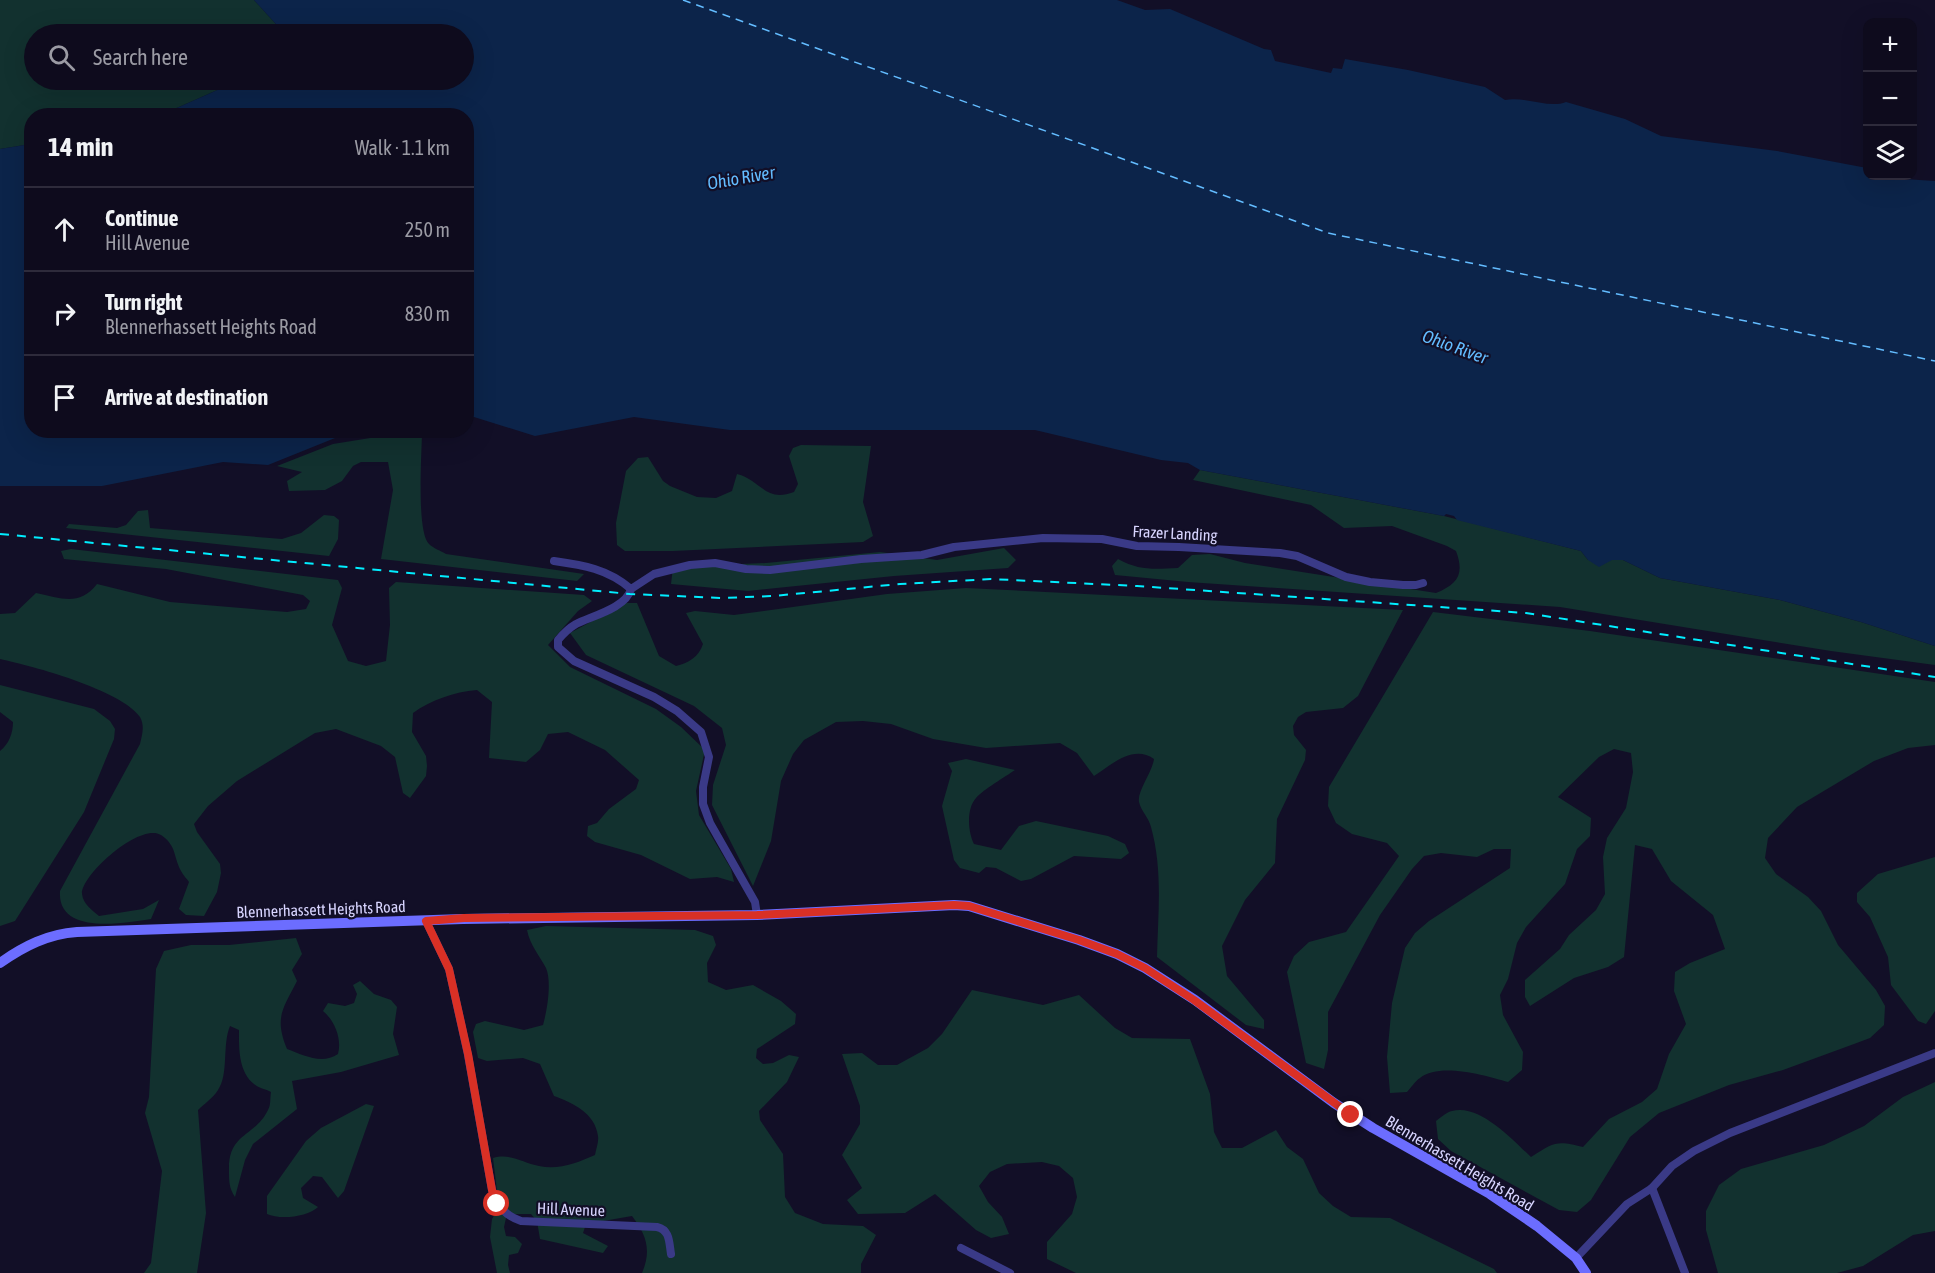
<!DOCTYPE html>
<html lang="en">
<head>
<meta charset="utf-8">
<style>
	:root { --surface:#0e0b1d; --page:#1c192a; --text:#f1f3f6; --muted:#9b9ba4; --line:#2e2b3b }
	body { margin:0; font-family:"Asap Condensed",sans-serif; background:var(--page); color:var(--text) }
	.controls { position:absolute; right:18px; top:18px; display:grid; overflow:hidden; border-radius:12px; box-shadow:0 6px 24px #0002 }
	.controls button { width:54px; height:54px; display:grid; place-items:center; padding:0; border:0; border-bottom:2px solid var(--line); background:var(--surface); color:var(--text); font:30px sans-serif }
	.stop { position:absolute; width:18px; height:18px; margin:-14px; border:4px solid #d93025; border-radius:50%; background:#fff }
	.stop.end { background:#d93025; border-color:#fff; box-shadow:0 2px 6px #0008 }
	.list { margin:0; padding:0; list-style:none }
	h2 { display:flex; justify-content:space-between; align-items:center; height:78px; margin:0; padding:0 24px; font-size:26px }
	h2 small { font-size:20px; font-weight:400; color:var(--muted) }
	.list li { display:grid; grid-template-columns:39px 1fr auto; gap:18px; align-items:center; box-sizing:border-box; height:84px; padding:0 24px; border-top:2px solid var(--line) }
	.list b { display:block; font-size:22px; white-space:nowrap }
	.list p { margin:0; font-size:20px; white-space:nowrap; color:var(--muted) }
	.list em { font-size:20px; font-style:normal; color:var(--muted) }
	.icon { flex:none; width:33px; height:33px; fill:none; stroke:currentColor; stroke-width:2; stroke-linecap:round; stroke-linejoin:round }
	.map { position:relative; flex:none; width:1935px; height:1273px; overflow:hidden }
	.search { position:absolute; background:var(--surface); box-shadow:0 6px 24px #0002; left:24px; top:24px; width:450px; height:66px; display:flex; align-items:center; gap:15px; box-sizing:border-box; padding:0 21px; border-radius:33px; color:var(--muted); font-size:22px }
	.panel { position:absolute; background:var(--surface); box-shadow:0 6px 24px #0002; left:24px; top:108px; width:450px; height:330px; border-radius:24px }
	.map>svg:first-child { display:block }
</style>
</head>
<body>
<div class="map">
<svg width="1935" height="1273" viewBox="0 0 1935 1273">
	<rect width="100%" height="100%" fill="#120f27"/>
	<g fill="#12312f">
		<polygon points="0,0 254,0 285,34 34,34 34,80 240,80 161,115 32,116 31,144 0,149"/>
		<path d="M414 431H422C422 451 416 531 429 544 433 548 441 551 446 554L584 574 577 581 381 559 393 490 388 462H361L353 466 342 481 325 490 289 491 287 481 302 472 277 466 333 444Z"/>
		<path d="M801 445 871 446 863 502 873 536 863 542 673 551H625L617 545 616 523 626 471 638 458 648 457 663 481 670 486 697 497 716 498 732 491 737 474C761 480 765 503 794 492L798 484 789 456 793 448Z"/>
		<path d="M1200 470 1444 516 1581 551 1588 560H1623L1660 578 1780 600 1861 622 1935 646V665L1831 651 1560 607 1188 582 1115 575 1112 566 1118 559C1140 571 1154 569 1178 568L1192 555 1210 554 1245 563 1436 593C1457 584 1465 575 1456 551L1447 546 1392 526 1344 528 1311 505 1193 480Z"/>
		<polygon points="148,510 150,528 282,539 301,533 324,515 334,516 339,520 338,539 329,556 66,528 69,524 117,528 126,525 138,511"/>
		<polygon points="1004,548 1016,560 1008,568 894,576 748,591 671,584 673,567 766,563 880,552 937,560"/>
		<path d="M71 549 338 580 342 588 332 625 348 661 366 666 386 661 390 625 389 588 396 582 584 595 592 601 578 611 548 645 570 667 656 709 681 727 705 750 696 791 699 815 731 869 734 882 717 877 690 879 641 855 595 842 587 836 588 826 597 823 609 809 636 789 639 780 605 750 568 732 548 734 540 750 526 762 489 758 492 702 477 690C454 692 431 700 413 713L412 732 426 756 427 766 426 776 410 798 403 793 395 757 381 746 336 729 315 733 237 781 208 806 194 824 197 832 220 864 221 873 217 892 204 916 186 915 179 909 189 882C187 879 183 875 181 871 173 856 177 846 161 835 140 822 81 875 82 894 83 904 92 910 99 916L143 909 159 900 151 919C124 923 57 936 60 891L140 744C142 735 145 726 140 717 121 690 33 666 0 659V614L15 613 36 593C61 598 79 607 97 584L170 602 287 612 306 609 310 601 303 595 166 569 64 559 61 551Z"/>
		<path d="M966 588 1403 610 1358 696 1343 708 1306 712 1298 717 1293 726 1294 735 1306 750 1305 760 1277 819 1275 863 1245 900 1222 946 1227 976 1264 1020V1029L1246 1025 1157 957C1158 913 1163 870 1151 827 1149 818 1141 811 1139 802 1137 791 1152 773 1154 759 1133 744 1111 765 1094 776L1077 753 1060 743 986 748 933 739 891 724 863 721 836 722 804 740 793 754 781 781 771 841 753 886 712 805 713 785 726 745 722 728 694 706 586 655 570 633 626 603H637L659 656 676 666C688 663 699 657 703 644L686 613 695 611 734 615 887 594Z"/>
		<path d="M1433 612 1590 631 1935 682V745L1908 748 1874 761 1797 807 1768 838 1765 858 1776 874 1808 897 1821 911 1838 945 1876 990 1885 1006 1884 1025 1870 1038 1854 1044 1783 1070 1729 1085 1659 1113 1630 1137 1591 1200 1577 1212 1559 1210 1451 1151 1438 1139 1436 1121C1440 1118 1447 1112 1452 1111 1479 1103 1513 1140 1531 1157 1554 1142 1557 1140 1583 1147L1609 1119 1642 1102 1657 1089 1669 1054 1686 1024 1674 991 1675 972 1690 963 1725 949 1713 915 1671 881 1652 849 1635 845 1624 957 1608 967 1574 978 1530 1006 1525 997V980L1560 949 1569 935 1596 910 1605 894 1603 857 1607 838 1626 808 1633 772 1631 753 1614 749 1599 757 1558 797 1591 818 1590 836 1577 849 1565 884 1526 927 1517 943 1508 979 1500 995 1503 1015 1523 1052 1522 1070 1508 1082C1486 1076 1440 1062 1420 1078 1415 1081 1411 1088 1407 1092L1390 1093 1387 1057 1392 1003 1405 948 1415 933 1429 921 1510 868 1511 849H1494L1477 857 1441 853 1424 856 1412 869 1380 915 1328 1012V1050L1324 1069 1306 1063 1287 972 1294 956 1309 942 1346 932 1399 856 1387 843 1352 834 1336 823 1328 806 1329 787Z"/>
		<path d="M0 685 94 709 110 721 115 729 114 739 84 812 15 921 0 926V751C9 744 13 733 13 722L0 712Z"/>
		<path d="M966 759 1015 770C1005 777 984 789 976 798 966 809 968 832 974 844L1001 850 1019 826 1036 821 1108 836 1125 844 1129 853 1121 859 1074 856 1031 879 1021 881 996 868 986 867 979 873 960 868 954 860 942 806 952 771 948 763Z"/>
		<polygon points="1935,857 1935,1011 1926,1024 1918,1021 1891,985 1888,957 1870,917 1857,902 1857,893 1878,874"/>
		<path d="M546 926 695 930 713 936 716 945 707 963 708 982 726 990 753 985 781 1001 796 1014 795 1024 757 1049 756 1058 763 1064 773 1063 789 1055 799 1057 787 1082 759 1111 760 1120 783 1154 785 1197 795 1213 823 1224 863 1226 876 1235 861 1264V1273H642C652 1250 646 1234 632 1216L586 1224 583 1233 608 1246 603 1253 540 1239 537 1221 531 1214H514L506 1218 504 1227 506 1236 515 1237 522 1244 518 1253 509 1255 508 1265 510 1273H497L490 1237 492 1219 499 1207 493 1158C511 1153 523 1163 539 1166 559 1170 577 1163 595 1155 596 1149 599 1142 598 1136 595 1113 573 1103 554 1096L540 1064 523 1058 487 1061 478 1058 473 1032 476 1024 485 1021 524 1030 543 1025C547 1011 552 982 546 968 539 955 530 945 527 930Z"/>
		<path d="M296 938 302 954 292 970 297 981C283 1009 274 1017 287 1049 303 1055 322 1065 338 1054 342 1039 335 1021 323 1011L328 1003 345 1006 354 1003 357 994 353 985 360 981 374 994 391 1000 397 1007 393 1034 399 1055 341 1072 292 1081 297 1109 253 1144 245 1160 235 1197C229 1188 229 1181 229 1170 228 1133 255 1137 268 1110 271 1105 270 1098 271 1092 266 1089 258 1088 254 1084 238 1071 239 1047 239 1030L230 1026C222 1045 229 1074 218 1090 213 1098 204 1104 198 1110L206 1213 197 1273H144L151 1263 162 1171 145 1113 149 1097 156 969 164 951 191 945H229Z"/>
		<polygon points="972,990 1043,1005 1079,995 1115,1028 1132,1038 1190,1039 1210,1094 1214,1132 1222,1148 1242,1148 1276,1130 1287,1147 1303,1159 1319,1193 1333,1206 1351,1217 1390,1218 1494,1269 1497,1273 1076,1273 1047,1259 1047,1242 1072,1214 1077,1197 1073,1178 1059,1166 1042,1162 1007,1164 990,1172 979,1186 988,1202 1002,1217 1009,1234 991,1238 976,1230 935,1194 905,1213 858,1214 847,1200 862,1188 842,1155 860,1124 860,1106 842,1054 862,1053 878,1065 897,1065 928,1048 942,1034"/>
		<polygon points="1935,1082 1935,1231 1913,1235 1863,1266 1837,1273 1718,1273 1706,1230 1706,1211 1719,1185 1741,1169 1824,1145 1864,1126 1903,1097"/>
		<path d="M366 1104 374 1106 344 1191 338 1198 322 1177 313 1176 301 1188 303 1198 318 1207C308 1217 280 1220 267 1214V1196L306 1141 321 1128Z"/>
	</g>
	<g fill="#0c244a">
		<path d="M254 0H1117L1145 10 1170 9 1264 49 1271 50 1275 61 1331 73 1333 68 1342 69 1345 59 1408 70 1485 87 1505 100C1525 96 1549 109 1566 102L1625 119 1661 136 1777 151 1867 168 1868 176H1896L1904 179 1935 181V646L1861 622 1780 600 1660 578 1623 560H1612L1599 567 1588 560 1581 551 1457 520 1454 516 1446 514 1444 516 1200 470 1188 463 1161 460 1035 430H730L634 417 535 436 474 417 467 418 466 116 161 115 240 80H464V34H285Z"/>
		<polygon points="31,144 32,430 373,431 345,434 268,465 223,462 102,486 0,486 0,149"/>
	</g>
	<g fill="none" stroke-linecap="round" stroke-linejoin="round">
		<polyline stroke="#63bcff" stroke-width="1.5" stroke-dasharray="8 6" stroke-linecap="butt" points="683,0 1328,233 1935,361"/>
		<g stroke="#3a3a87" stroke-width="8">
			<path d="M554 561C583 565 608 569 631 589L654 574 690 565 715 563 746 569 770 570 861 559 922 555 954 547 1043 538 1102 539 1137 546 1179 547 1280 553 1297 556 1346 577 1370 582 1403 585H1416L1423 583"/>
			<path d="M631 589C626 608 592 616 576 624 569 628 563 634 558 640V647L574 661 654 697 677 711 701 732 709 757 703 787V804L710 823 755 902 757 915"/>
			<path d="M426 921 449 969 468 1055 492 1190C498 1206 504 1215 521 1221L657 1227C670 1230 669 1242 671 1254"/>
			<polyline points="1652,1188 1685,1273"/>
			<polyline points="961,1248 1010,1273"/>
			<polyline points="1576,1258 1627,1204 1652,1188 1672,1166 1694,1151 1730,1133 1935,1053"/>
		</g>
		<path stroke="#6c6dff" stroke-width="10" d="M0 963C24 946 48 934 77 932L463 919 757 915 954 905 969 906 1079 940 1117 954 1145 968 1195 1000 1334 1103 1373 1128 1490 1194 1537 1226 1576 1258 1586 1273"/>
		<polyline stroke="#01eeff" stroke-width="2" stroke-dasharray="9 8" stroke-linecap="butt" points="0,534 630,594 721,598 773,596 900,584 991,579 1137,586 1526,613 1935,677"/>
	</g>
	<g fill="none" stroke-linecap="round" stroke-linejoin="round">
		<polyline stroke="#d93025" stroke-width="8" points="497,1204 492,1190 468,1054 449,969 426,921 464,918 757,915 954,905 969,906 1079,940 1117,954 1145,968 1194,1000 1351,1115"/>
	</g>
	<g text-anchor="middle" stroke-width="4.5" stroke-linejoin="round" paint-order="stroke">
		<g font-size="16" fill="#d8d5ff" stroke="#120f27">
			<text transform="translate(1175 533) rotate(3)" y="6">Frazer Landing</text>
			<text transform="translate(321 909) rotate(-2)" y="6">Blennerhassett Heights Road</text>
			<text transform="translate(1460 1163) rotate(31)" y="6">Blennerhassett Heights Road</text>
			<text transform="translate(571 1209) rotate(2)" y="6">Hill Avenue</text>
		</g>
		<g font-size="18" font-style="italic" fill="#63bcff" stroke="#120f27">
			<text transform="translate(741 178) rotate(-10)" y="6">Ohio River</text>
			<text transform="translate(1455 347) rotate(20)" y="6">Ohio River</text>
		</g>
	</g>
</svg>
<div class="controls">
<button>+</button>
<button>−</button>
<button><svg class="icon" aria-label="layers" viewBox="0 0 24 24"><path d="M12 4l9 5-9 5-9-5zM3 14l9 5 9-5"/></svg></button>
</div>
<div class="stop" style="left:497px;top:1204px"></div>
<div class="stop end" style="left:1351px;top:1115px"></div>
<div class="search"><svg class="icon" aria-label="search" viewBox="0 0 24 24"><circle cx="10" cy="10" r="6"/><path d="M15 15l6 6"/></svg>Search here</div>
<section class="panel">
<h2>14 min<small>Walk · 1.1 km</small></h2>
<ul class="list">
<li><svg class="icon" aria-label="ahead" viewBox="0 0 24 24"><path d="M12 20V5M6 11l6-6 6 6"/></svg><div><b>Continue</b><p>Hill Avenue</p></div><em>250 m</em></li>
<li><svg class="icon" aria-label="right" viewBox="0 0 24 24"><path d="M7 20v-9h11M14 6l5 5-5 5"/></svg><div><b>Turn right</b><p>Blennerhassett Heights Road</p></div><em>830 m</em></li>
<li><svg class="icon" aria-label="arrive" viewBox="0 0 24 24"><path d="M6 21V4h12l-3 4 3 4H6"/></svg><div><b>Arrive at destination</b></div></li>
</ul>
</section>
</div>
</body>
</html>
